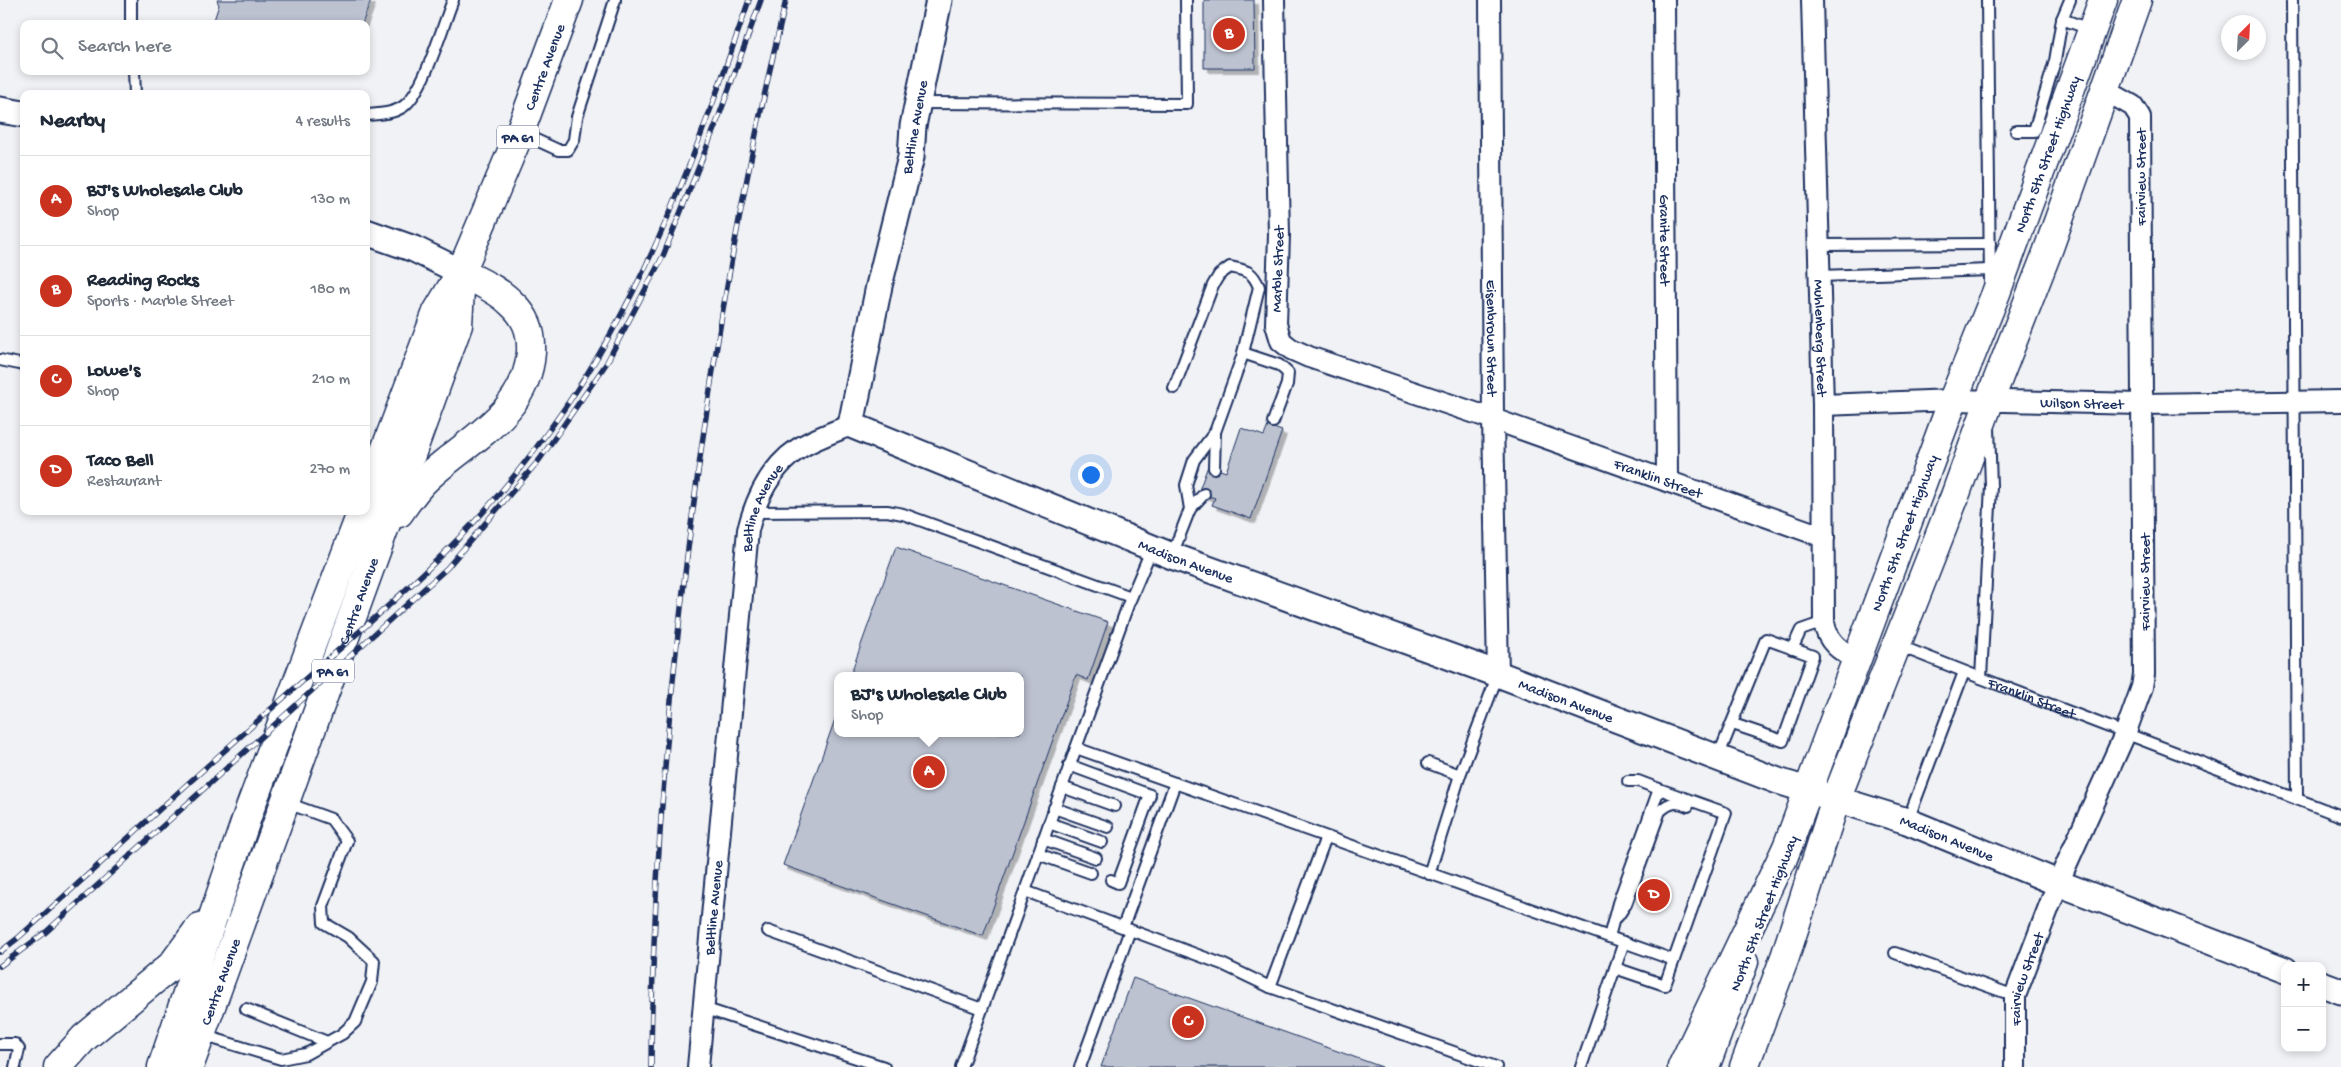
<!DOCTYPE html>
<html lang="en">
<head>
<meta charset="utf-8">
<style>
	:root { --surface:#fff; --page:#f6f6f7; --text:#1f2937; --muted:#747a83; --line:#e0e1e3; --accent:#c8321e }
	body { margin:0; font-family:"Gochi Hand",sans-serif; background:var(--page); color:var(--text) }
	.controls { position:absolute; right:15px; bottom:15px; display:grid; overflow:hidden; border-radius:10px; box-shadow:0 2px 8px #0003 }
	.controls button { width:45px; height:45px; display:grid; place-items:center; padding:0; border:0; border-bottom:1px solid var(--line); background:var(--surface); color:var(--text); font:25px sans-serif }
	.compass { position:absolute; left:2221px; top:15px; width:45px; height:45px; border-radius:50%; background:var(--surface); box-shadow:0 2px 8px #0003; rotate:24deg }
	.you { position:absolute; left:1090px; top:474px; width:18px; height:18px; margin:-12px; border:4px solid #fff; border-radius:50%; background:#1a73e8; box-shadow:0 0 0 8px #1a73e833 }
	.badge { display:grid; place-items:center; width:32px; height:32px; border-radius:50%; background:var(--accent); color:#fff; font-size:16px; font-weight:700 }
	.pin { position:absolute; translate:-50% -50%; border:2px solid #fff; box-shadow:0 1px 5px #0006 }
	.popup { position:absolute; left:834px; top:672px; width:190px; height:65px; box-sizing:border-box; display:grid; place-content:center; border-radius:10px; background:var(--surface); filter:drop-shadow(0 1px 4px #0005); font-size:16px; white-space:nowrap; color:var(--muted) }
	.popup b { font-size:19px; color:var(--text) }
	.popup::after { content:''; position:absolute; left:50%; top:100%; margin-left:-10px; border:10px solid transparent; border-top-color:var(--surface) }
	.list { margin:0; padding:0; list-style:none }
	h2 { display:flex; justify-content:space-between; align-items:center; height:65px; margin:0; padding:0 20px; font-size:21px }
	h2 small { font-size:16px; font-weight:400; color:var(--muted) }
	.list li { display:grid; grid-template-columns:32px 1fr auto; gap:15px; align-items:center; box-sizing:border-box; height:90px; padding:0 20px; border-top:1px solid var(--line) }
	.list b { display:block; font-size:19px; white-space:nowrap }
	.list p { margin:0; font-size:16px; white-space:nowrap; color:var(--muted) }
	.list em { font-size:16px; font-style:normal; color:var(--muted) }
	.icon { flex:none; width:28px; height:28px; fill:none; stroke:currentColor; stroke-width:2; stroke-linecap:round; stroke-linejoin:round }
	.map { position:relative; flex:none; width:2341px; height:1067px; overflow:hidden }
	.search { position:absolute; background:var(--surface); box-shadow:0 2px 8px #0003; left:20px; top:20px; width:350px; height:55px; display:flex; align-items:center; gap:12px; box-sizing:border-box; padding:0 18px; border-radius:10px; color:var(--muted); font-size:19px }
	.panel { position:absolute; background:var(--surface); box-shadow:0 2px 8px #0003; left:20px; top:90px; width:350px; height:425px; border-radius:10px }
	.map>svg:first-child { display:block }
</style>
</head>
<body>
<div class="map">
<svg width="2341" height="1067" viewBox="0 0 2341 1067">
	<defs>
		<filter id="shadow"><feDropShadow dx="4.5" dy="4.5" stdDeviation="0" flood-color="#0004"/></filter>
	</defs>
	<rect width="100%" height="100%" fill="#f1f2f5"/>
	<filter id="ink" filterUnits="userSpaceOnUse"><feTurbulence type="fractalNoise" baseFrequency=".02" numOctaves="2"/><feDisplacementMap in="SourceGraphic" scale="10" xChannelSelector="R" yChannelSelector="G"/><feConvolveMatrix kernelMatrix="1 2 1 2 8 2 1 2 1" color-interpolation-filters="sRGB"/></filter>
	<g filter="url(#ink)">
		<g fill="#bcc2d0" stroke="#1b2f5e" filter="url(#shadow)">
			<polygon points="217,0 371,0 362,24 224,24 214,20 219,5"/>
			<polygon points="1204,0 1254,0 1255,68 1204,68"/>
			<polygon points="1268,426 1282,431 1251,519 1212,505 1215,498 1198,493 1208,466 1226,472 1241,428 1264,436"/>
			<polygon points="896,547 1108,622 1088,680 1076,675 983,936 783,865 838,711 838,733 1020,733 1020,676 850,676"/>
			<polygon points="1133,978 1382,1067 1101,1067"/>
		</g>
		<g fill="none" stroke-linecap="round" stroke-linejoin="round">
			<defs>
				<g id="service">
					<polyline points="1987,0 1990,281"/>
					<polyline points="2292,0 2297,799"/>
					<polyline points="2062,19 2092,30"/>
					<polyline points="131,24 131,0"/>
					<polyline points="134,71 135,94"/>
					<polyline points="918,103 1187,104 1186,0"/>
					<path d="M366 115C379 114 393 114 404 106 424 91 443 25 453 0"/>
					<polyline points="2016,131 2034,131 2055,61 2062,19 2070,0"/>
					<polyline points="521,133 558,150 568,150 574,140 577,117 615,0"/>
					<polyline points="1819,245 1990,244"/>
					<polyline points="1820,276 1990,270"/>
					<polyline points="1243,353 1279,365 1288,373 1287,384 1273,422"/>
					<polyline points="0,360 24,365"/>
					<path d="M1174 388 1213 285 1219 275 1230 267C1246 271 1252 270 1259 287L1242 357 1215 432 1194 460 1186 485 1190 509"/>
					<path id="s1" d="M1989 428 1991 486 1981 678 2341 816"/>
					<polyline points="1214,468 1215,432"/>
					<polyline points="753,512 887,511 903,514 1131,597"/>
					<polyline points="1152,548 1128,605 1076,748 1674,960"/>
					<polyline points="1172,555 1190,509 1204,494"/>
					<polyline points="1897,645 1981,678"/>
					<polyline points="1792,649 1801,630 1824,622"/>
					<polyline points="1076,748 1025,891 1222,964 1270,987 1496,1067"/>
					<polyline points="1718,757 1766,639 1813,656 1783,741 1733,724"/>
					<polyline points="1428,763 1460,775"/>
					<polyline points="1069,765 1150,795 1118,883 1111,880"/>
					<polyline points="1628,781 1638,781 1659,789"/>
					<polyline points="1062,787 1115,806"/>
					<polyline points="1054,808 1108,827"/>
					<polyline points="1908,820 1964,672"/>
					<polyline points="1049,823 1102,842"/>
					<polyline points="1043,839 1096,858"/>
					<polyline points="1038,854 1091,873"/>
					<polyline points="1429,874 1460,775 1498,674"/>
					<path d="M1618 916 1626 904 1660 811C1670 802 1676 801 1688 806"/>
					<polyline points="1123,927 1175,783"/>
					<polyline points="768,931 982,1009"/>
					<polyline points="1609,937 1618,903 1659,789 1726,813 1665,985 1615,968"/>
					<polyline points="1895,953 2015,996"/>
					<polyline points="1270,987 1326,837"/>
					<polyline points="703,1008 884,1067"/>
					<polyline points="246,1009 327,1042"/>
					<polyline points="202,1035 281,1059 306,1054 342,1034 355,1022 372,982 374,961 348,937 324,923 323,906 347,841 331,819 287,803"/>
					<polyline points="0,1044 15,1044 19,1049 15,1067"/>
					<polyline points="961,1067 1025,891"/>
					<polyline points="1080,1067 1130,930"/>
					<polyline points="1581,1067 1624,942"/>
				</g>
				<g id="minor">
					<path id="s2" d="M1274 0 1279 235 1276 324 1281 341 1291 349 1309 357 1493 419 1824 537"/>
					<path id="s3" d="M1490 0 1493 419 1498 674"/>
					<path id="s4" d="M1664 0 1667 481"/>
					<path id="s5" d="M1812 0 1823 405 1824 622C1827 642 1840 651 1858 660"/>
					<path id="s6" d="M1823 405 1953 400 2142 404 2341 401"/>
					<path id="s7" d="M698 1067 748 530C756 498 770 468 798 449 813 439 834 432 851 425"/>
					<path id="s8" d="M2015 1067V996L2058 883 2125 734 2142 687 2144 674 2140 117 2133 106 2105 90"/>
				</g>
				<g id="tertiary">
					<path id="s9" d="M939 0 913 126 911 157 879 286 851 425 1172 556 1498 674 1778 781 1907 821 2058 883 2285 970"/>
					<polyline points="0,110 24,114"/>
					<polyline points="366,232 414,249 461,272"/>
					<polyline points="2322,984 2341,991"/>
				</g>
				<g id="primary">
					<path id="s10" d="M366 501 437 312 461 272 520 132 569 0"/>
					<path d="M399 513C408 500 416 488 427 478 467 440 527 414 531 352 532 331 526 316 510 302 497 289 477 281 461 272"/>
					<path id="s11" d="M1782 861 1953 400 1996 293 2103 0"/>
					<polyline points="58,1067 84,1038 172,965 200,927"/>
					<polyline points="162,1067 250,808 362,511"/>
					<path id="s12" d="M189 1067 458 325 461 272"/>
					<polyline points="1705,1067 1744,962"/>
					<polyline points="1744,1067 1785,957 1836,799 1955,496 1989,402 2047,253 2137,0"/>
				</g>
				<polyline id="motorway" points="1682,1067 1791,839"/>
			</defs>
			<use href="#service" stroke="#1b2f5e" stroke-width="14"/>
			<use href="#minor" stroke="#1b2f5e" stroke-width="24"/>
			<use href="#tertiary" stroke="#1b2f5e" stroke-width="29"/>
			<use href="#primary" stroke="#1b2f5e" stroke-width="31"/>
			<use href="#motorway" stroke="#1b2f5e" stroke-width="31"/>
			<use href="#service" stroke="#fff" stroke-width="10"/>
			<use href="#minor" stroke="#fff" stroke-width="20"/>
			<use href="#tertiary" stroke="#fff" stroke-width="25"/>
			<use href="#primary" stroke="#fff" stroke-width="28"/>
			<use href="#motorway" stroke="#fff" stroke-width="28"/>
			<defs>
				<g id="rail">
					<path d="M0 952 18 938C99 865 180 790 262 717 328 658 398 601 460 537 498 498 533 454 564 409 650 285 700 142 749 0"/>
					<polyline points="0,966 46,932 447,568 540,459 606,364 663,256 718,119 761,0"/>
					<path d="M651 1067C652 913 663 761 681 608 704 404 738 200 786 0"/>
				</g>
			</defs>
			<use href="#rail" stroke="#1b2f5e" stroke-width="5.5"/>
			<use href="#rail" stroke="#fff" stroke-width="4" stroke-dasharray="11" stroke-linecap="butt"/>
		</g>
	</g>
	<g text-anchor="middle" stroke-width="5" stroke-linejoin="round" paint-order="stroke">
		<g fill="#fff" stroke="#5f6d8e" stroke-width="1">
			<rect x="497" y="125.5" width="42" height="23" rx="4"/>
			<rect x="312" y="659.5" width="42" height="23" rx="4"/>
		</g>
		<g font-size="14" font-weight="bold" fill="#1b2f5e">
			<text x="518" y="142">PA 61</text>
			<text x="333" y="676">PA 61</text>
		</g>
		<g font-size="15" fill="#1b2f5e" stroke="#fff">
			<text dy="5" stroke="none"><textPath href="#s10" startOffset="470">Centre Avenue</textPath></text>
			<text transform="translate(914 127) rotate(-80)" y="5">Beltline Avenue</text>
			<text dy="5" stroke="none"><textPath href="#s11" startOffset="755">North 5th Street Highway</textPath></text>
			<text transform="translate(2140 177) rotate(-90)" y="5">Fairview Street</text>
			<text dy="5" stroke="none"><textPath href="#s4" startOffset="240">Granite Street</textPath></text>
			<text transform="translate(1277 269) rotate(-88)" y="5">Marble Street</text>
			<text dy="5" stroke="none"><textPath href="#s3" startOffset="338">Eisenbrown Street</textPath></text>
			<text dy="5" stroke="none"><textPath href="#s5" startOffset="338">Muhlenberg Street</textPath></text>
			<text dy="5" stroke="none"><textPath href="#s6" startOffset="259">Wilson Street</textPath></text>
			<text dy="5" stroke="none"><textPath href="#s2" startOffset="744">Franklin Street</textPath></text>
			<text dy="5" stroke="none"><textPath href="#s7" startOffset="565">Beltline Avenue</textPath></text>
			<text dy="5" stroke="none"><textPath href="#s11" startOffset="350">North 5th Street Highway</textPath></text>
			<text dy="5" stroke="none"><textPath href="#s9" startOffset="796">Madison Avenue</textPath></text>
			<text transform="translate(2144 582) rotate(-90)" y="5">Fairview Street</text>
			<text dy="5" stroke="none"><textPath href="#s12" startOffset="496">Centre Avenue</textPath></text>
			<text dy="5" stroke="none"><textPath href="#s1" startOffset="305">Franklin Street</textPath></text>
			<text dy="5" stroke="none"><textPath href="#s9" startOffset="1201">Madison Avenue</textPath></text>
			<text dy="5" stroke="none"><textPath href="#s9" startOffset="1606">Madison Avenue</textPath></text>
			<text dy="5" stroke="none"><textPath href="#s7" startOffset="160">Beltline Avenue</textPath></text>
			<text transform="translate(1763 913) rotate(-69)" y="5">North 5th Street Highway</text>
			<text dy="5" stroke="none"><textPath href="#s8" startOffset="90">Fairview Street</textPath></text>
			<text dy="5" stroke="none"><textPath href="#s12" startOffset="91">Centre Avenue</textPath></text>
		</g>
	</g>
</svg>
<div class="controls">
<button>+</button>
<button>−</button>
</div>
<svg class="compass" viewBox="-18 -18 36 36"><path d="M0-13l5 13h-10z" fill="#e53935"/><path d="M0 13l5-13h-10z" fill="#747a83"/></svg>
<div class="you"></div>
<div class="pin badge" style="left:929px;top:772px">A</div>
<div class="popup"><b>BJ's Wholesale Club</b>Shop</div>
<div class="pin badge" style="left:1229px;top:34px">B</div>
<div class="pin badge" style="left:1188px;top:1022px">C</div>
<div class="pin badge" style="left:1654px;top:895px">D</div>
<div class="search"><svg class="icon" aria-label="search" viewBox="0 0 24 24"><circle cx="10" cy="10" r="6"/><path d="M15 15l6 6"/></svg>Search here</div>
<section class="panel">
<h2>Nearby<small>4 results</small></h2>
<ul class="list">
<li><span class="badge">A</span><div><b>BJ's Wholesale Club</b><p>Shop</p></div><em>130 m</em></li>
<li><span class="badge">B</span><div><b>Reading Rocks</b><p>Sports · Marble Street</p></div><em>180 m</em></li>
<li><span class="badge">C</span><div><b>Lowe's</b><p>Shop</p></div><em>210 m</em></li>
<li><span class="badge">D</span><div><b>Taco Bell</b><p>Restaurant</p></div><em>270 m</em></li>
</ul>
</section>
</div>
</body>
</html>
